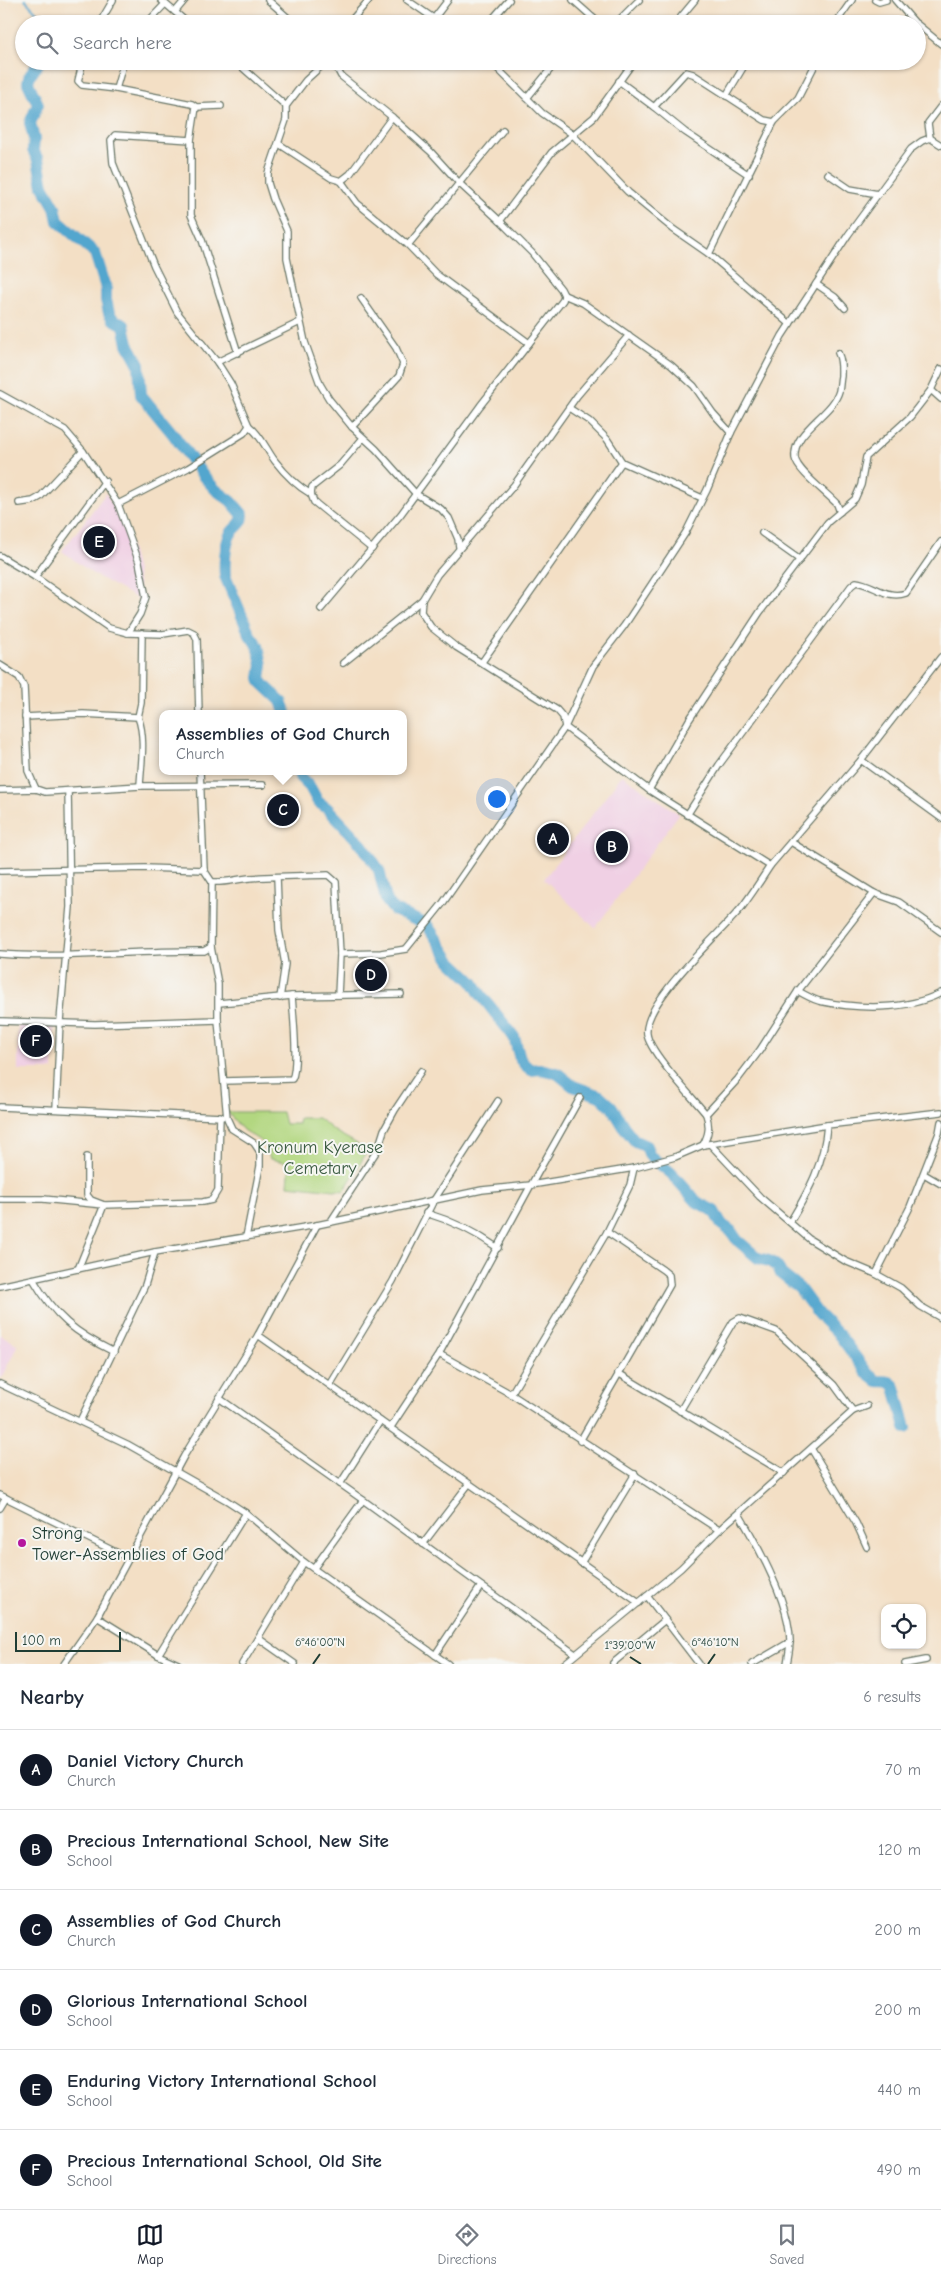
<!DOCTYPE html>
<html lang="en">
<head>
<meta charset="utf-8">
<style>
	:root { --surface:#fff; --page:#f2f2f3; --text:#1f2937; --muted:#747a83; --line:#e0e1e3; --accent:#111827 }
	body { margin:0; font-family:"Comic Neue",sans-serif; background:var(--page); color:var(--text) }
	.controls { position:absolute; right:15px; bottom:15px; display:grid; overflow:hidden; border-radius:10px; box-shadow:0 1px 4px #0004 }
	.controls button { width:45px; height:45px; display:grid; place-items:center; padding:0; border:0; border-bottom:1px solid var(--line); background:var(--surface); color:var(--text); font:25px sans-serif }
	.scale { position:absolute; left:15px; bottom:12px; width:106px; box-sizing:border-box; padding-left:5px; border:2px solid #1f3d34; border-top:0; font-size:14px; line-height:18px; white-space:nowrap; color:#1f3d34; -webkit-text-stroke:4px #f6f6f2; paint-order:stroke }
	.you { position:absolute; left:496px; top:798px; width:18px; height:18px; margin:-12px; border:4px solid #fff; border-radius:50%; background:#1a73e8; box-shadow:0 0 0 8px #1a73e833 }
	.badge { display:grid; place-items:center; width:32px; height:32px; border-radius:50%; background:var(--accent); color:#fff; font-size:16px; font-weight:700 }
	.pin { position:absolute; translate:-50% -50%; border:2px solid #fff; box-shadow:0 1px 5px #0006 }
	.popup { position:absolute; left:159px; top:710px; width:248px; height:65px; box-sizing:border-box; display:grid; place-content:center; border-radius:10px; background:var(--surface); filter:drop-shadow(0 1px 4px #0005); font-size:16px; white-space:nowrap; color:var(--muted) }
	.popup b { font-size:19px; color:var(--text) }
	.popup::after { content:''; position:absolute; left:50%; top:100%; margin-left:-10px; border:10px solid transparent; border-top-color:var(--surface) }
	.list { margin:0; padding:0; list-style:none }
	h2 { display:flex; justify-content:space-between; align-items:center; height:65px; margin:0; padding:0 20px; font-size:21px }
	h2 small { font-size:16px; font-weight:400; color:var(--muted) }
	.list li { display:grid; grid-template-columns:32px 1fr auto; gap:15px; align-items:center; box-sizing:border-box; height:80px; padding:0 20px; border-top:1px solid var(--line) }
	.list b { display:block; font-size:19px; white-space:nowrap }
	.list p { margin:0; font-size:16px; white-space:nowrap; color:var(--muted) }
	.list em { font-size:16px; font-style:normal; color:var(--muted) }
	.icon { flex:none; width:28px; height:28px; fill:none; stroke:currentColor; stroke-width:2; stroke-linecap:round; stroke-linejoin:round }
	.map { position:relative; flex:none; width:941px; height:1664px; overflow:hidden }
	.search { position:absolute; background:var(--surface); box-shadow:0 1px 4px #0004; left:15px; right:15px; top:15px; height:55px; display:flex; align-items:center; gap:12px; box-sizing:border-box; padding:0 18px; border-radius:28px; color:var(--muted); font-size:19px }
	.sheet { height:545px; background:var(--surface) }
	nav { display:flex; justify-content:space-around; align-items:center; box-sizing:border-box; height:70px; border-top:1px solid var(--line); background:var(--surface); font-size:14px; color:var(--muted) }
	nav a { display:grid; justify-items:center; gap:2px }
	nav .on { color:var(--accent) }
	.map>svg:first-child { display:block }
</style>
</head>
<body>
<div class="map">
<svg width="941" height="1664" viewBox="0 0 941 1664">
	<rect width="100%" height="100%" fill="#f6f6f2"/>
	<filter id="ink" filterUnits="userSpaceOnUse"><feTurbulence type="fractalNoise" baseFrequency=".02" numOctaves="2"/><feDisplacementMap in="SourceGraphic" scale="10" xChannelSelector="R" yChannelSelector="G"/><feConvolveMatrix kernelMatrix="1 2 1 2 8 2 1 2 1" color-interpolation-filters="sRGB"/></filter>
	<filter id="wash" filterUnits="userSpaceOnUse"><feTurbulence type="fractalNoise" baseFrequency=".0096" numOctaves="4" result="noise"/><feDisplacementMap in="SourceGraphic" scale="20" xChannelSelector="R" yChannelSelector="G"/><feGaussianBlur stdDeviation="1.12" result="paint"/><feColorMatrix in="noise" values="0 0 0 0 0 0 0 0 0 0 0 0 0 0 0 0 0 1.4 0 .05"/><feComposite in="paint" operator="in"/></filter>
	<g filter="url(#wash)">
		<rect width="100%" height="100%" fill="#f3dfc5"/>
		<g fill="#f0d0e4">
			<polygon points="106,493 127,533 137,571 140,600 93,574 62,551"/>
			<polygon points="622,775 679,814 595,928 544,879"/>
			<polygon points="378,957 380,990 365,991 362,959"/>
			<polygon points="18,1026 54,1026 53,1070 18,1070"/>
			<polygon points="0,1334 18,1345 0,1380"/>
		</g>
		<polygon fill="#b2d780" stroke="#688a5a" points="227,1112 282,1112 285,1124 298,1124 299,1118 318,1118 336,1132 368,1150 344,1191 288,1185 290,1163 270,1159 265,1144 243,1130"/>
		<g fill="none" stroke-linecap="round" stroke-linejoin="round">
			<polyline stroke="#53a6ce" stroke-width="2" points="25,0 48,24"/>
			<g stroke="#53a6ce" stroke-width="12">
				<path d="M40 61 29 77 28 83 38 104 30 123 34 139 33 150 38 160 43 186 55 207 58 221 95 253 106 288V300L109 313 113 319 124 325 128 344 139 364 141 395 173 434 204 477 216 490 231 501 243 515C243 525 234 527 230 535 225 546 224 564 225 576L250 635 258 646 262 665 260 678 262 683 281 701 286 714"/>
				<path d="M299 771 300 777 310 787 318 802 327 808 362 845 379 870 386 900 394 910 427 925 451 961 473 982 481 995 514 1037 520 1059 525 1065 531 1070 540 1069 557 1073 573 1086 600 1096 612 1107 624 1127 635 1141 646 1146 650 1156 671 1173 697 1202 714 1211 721 1224 731 1231 737 1240 758 1258 769 1261 778 1267 781 1274 799 1288 818 1314 840 1336 868 1374 877 1381C885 1382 889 1379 895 1387L906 1428"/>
			</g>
		</g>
	</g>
	<g filter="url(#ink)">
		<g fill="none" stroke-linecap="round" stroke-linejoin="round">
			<defs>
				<g id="minor">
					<polyline points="161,0 175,12"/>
					<polyline points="185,0 175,12 189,24"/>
					<polyline points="268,0 295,24"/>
					<polyline points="407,0 442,24"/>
					<polyline points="573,0 600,24"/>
					<polyline points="875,0 879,2 886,0"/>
					<polyline points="895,0 916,24"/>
					<polyline points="435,17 448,0"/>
					<polyline points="99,24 113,0"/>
					<polyline points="146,24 165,4"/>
					<polyline points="348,24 369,0"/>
					<polyline points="488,24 509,0"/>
					<polyline points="588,24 593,18"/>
					<polyline points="615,24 639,0"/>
					<polyline points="675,24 695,0"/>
					<polyline points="835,24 852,0"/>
					<polyline points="917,24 941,44"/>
					<polyline points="83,61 78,81 82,85 116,89 192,104 196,107 221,106"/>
					<polyline points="235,61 286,106"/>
					<polyline points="327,61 306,80 286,106 286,120 268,173 268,183 273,199 287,231 287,258 305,342 320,384 329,399 352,427 376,449 416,494 441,509 449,518 458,539 459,547"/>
					<polyline points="333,61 341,76 392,117 431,152 460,184 500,221"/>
					<polyline points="490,61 542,113 572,134 628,192 673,229 709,254 790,324"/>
					<polyline points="619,81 654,107 686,72 693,74 764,120 774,122"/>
					<polyline points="116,89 124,61"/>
					<polyline points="726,96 747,61"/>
					<polyline points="527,98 557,61"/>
					<polyline points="196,107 191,140 191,215 202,240 238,353"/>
					<polyline points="654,107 685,132 749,175"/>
					<polyline points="930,138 928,123 941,106"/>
					<polyline points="279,144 331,178 341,181 350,174 392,117"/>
					<polyline points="828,174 850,189 878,194"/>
					<polyline points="341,181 357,203 408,245 503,130"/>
					<polyline points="408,245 436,274 529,343"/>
					<polyline points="709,254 774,122 798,98 817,61"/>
					<polyline points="816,284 835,297 845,308"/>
					<polyline points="564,295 583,303 671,365 694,386 713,413 731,433"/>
					<path d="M629 335 577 396 514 485 437 575 422 600 421 612 431 627 456 647 557 710 563 717 565 727 649 790 770 866C761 880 752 894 742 907 722 932 642 1002 647 1034 649 1052 693 1098 706 1114 710 1126 709 1134 703 1145"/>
					<path d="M838 353C842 361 841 367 841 376 840 381 840 386 839 391 833 414 792 431 795 458 797 471 827 493 837 504L840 512"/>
					<polyline points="217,362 300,322"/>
					<polyline points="931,390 941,399"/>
					<polyline points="0,394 65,430 83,451 118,504 139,562 146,597 140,614 128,633 109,628 35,577 0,556"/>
					<polyline points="569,408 589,421 607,439 622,462 702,498"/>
					<path d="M249 426C261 435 266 449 275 461 285 474 297 486 311 494"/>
					<polyline points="352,427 399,376 403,364 396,348 361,298"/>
					<polyline points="363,438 340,465 312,487 311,494 314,502 372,549"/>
					<polyline points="19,503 33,501 40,497 83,451"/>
					<polyline points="118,504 188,468 244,433 249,426 231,384 217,362 177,312 154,266 113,163 111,140 115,135 191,140"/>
					<polyline points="762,533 800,560"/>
					<polyline points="35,577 105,481"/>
					<polyline points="321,609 401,514 480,406 563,300 564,295 561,289 532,253 500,221 552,152 594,117 634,61"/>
					<polyline points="128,633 163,634 188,630 194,633 197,639 199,714"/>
					<polyline points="482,662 622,462"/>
					<polyline points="343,663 422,600"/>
					<polyline points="0,665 19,677 24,687 28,771 36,789"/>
					<path d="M25 717 83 714 138 717C146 738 141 765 140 786"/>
					<polyline points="138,717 141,703 142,633"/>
					<polyline points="861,760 941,818"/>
					<polyline points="200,771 204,870 212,882 211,947 218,984 218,1020 227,1118 232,1129 254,1143 260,1152 260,1166 246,1237"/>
					<polyline points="0,790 36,789 45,792 140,786 263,785"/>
					<polyline points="649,790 689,720 760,612 828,522 855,499 861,485 866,457 910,417 931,390 941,369"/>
					<path d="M687 815 719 765 851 586 856 582C874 584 887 600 906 593L941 542"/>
					<polyline points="791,842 874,893 899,902 941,932"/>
					<polyline points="770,866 861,760 941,657"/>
					<polyline points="0,871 145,868 204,870"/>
					<polyline points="277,877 279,930 285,964 280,998"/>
					<path d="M212 882C225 883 237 879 250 878 276 876 302 876 328 875L336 882 340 954 338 995"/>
					<path d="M0 954C68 959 136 950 204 951L211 947"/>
					<polyline points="340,954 381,953 406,949 443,903 565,727 593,666 624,626 686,532 707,490 731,433 782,336 848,235 911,149 922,141 930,138 941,145"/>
					<path d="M798 991C805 995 812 999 819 1001 857 1009 906 1011 941 993"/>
					<polyline points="219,1003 292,996 401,994"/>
					<polyline points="0,1021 95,1024 218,1020"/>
					<path d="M224 1081 292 1079C299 1066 293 1013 292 996"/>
					<polyline points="0,1107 222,1117"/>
					<polyline points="56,1109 60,1021 70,907 68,791"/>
					<polyline points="706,1114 738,1079 760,1050 798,991 874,893"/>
					<polyline points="710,1144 760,1197 809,1239 845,1261 876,1274 901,1288 920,1306 941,1318"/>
					<polyline points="924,1174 941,1184"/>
					<polyline points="0,1199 43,1199 104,1205 203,1202 212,1200 218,1190 220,1116"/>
					<path d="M426 1213C453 1221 475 1232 498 1248"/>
					<polyline points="331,1221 378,1149 384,1130 395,1110 421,1071"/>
					<path d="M790 1222C810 1189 824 1163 827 1125"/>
					<polyline points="78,1269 104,1205 91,1200 87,1195 87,1157"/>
					<polyline points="876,1274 910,1207 939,1133 941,1122"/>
					<path d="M33 1279C55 1317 75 1333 114 1352"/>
					<polyline points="0,1286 155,1252 317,1225 482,1190 531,1185 634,1168 675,1157 703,1145 827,1125 941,1112"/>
					<polyline points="258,1335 639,1603"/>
					<polyline points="439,1354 511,1394 719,1530"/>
					<polyline points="618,1373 784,1473"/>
					<polyline points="0,1384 127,1444 226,1500 246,1513 304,1562 448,1664"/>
					<polyline points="330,1385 393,1281 434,1200 498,1101"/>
					<polyline points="511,1394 607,1232 630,1185 634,1168"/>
					<polyline points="219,1398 363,1500 575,1654"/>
					<polyline points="680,1411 733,1322 740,1318 776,1331 834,1385 853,1411"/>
					<polyline points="80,1421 145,1285 155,1252"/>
					<polyline points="391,1427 439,1354 531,1185 580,1098"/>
					<polyline points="580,1441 670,1285 669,1275 663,1270 607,1232"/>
					<polyline points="812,1450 856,1523 867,1547"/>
					<polyline points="340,1484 380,1421"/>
					<polyline points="0,1495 128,1558"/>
					<polyline points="0,1508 6,1498"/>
					<path d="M739 1514C758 1546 790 1604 790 1641 790 1649 788 1657 787 1664"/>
					<polyline points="423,1544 468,1485"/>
					<polyline points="581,1563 635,1474"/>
					<polyline points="314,1568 363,1500"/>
					<polyline points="647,1596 699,1664"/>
					<polyline points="97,1617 158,1655 178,1664"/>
					<polyline points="258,1638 295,1664"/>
					<polyline points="158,1655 246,1513"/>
					<polyline points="435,1655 481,1586"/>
					<polyline points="613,1663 665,1620"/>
					<polyline points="64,1664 97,1617 184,1456 258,1335 317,1225"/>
					<polyline points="242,1664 304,1562"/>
					<polyline points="564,1664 681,1568 719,1530 853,1411 867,1406"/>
					<polyline points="752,1664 790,1642"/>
					<polyline points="905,1664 926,1660"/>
				</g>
			</defs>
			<use href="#minor" stroke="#697667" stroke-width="8"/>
			<use href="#minor" stroke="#fff" stroke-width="5.5"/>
		</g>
	</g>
	<path fill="none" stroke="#1f3d34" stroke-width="2" d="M630 1657 641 1664M313 1664 320 1654M708 1664 715 1654"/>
	<circle fill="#b5179e" stroke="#f6f6f2" stroke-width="2" cx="22" cy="1543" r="5"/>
	<g text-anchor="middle" stroke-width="4" stroke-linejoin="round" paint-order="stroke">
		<g font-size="18" fill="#3c5c43" stroke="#f6f6f2">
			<text x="320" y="1153">Kronum Kyerase<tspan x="320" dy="21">Cemetary</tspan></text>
		</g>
		<g font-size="18" fill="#1f3d34" stroke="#f6f6f2" text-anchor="start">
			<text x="32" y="1539">Strong<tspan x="32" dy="21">Tower-Assemblies of God</tspan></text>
		</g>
	</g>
	<g font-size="12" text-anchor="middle" fill="#1f3d34" stroke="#f6f6f2" stroke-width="4" stroke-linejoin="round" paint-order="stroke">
		<text x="320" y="1646">6°46'00"N</text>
		<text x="715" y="1646">6°46'10"N</text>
		<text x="630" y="1649">1°39'00"W</text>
	</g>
</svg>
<div class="controls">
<button><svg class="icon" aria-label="locate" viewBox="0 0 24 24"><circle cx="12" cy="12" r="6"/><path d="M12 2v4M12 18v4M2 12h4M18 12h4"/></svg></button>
</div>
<div class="scale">100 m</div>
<div class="you"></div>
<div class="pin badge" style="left:553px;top:839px">A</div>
<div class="pin badge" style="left:612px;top:847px">B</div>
<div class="pin badge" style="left:283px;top:810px">C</div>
<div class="popup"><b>Assemblies of God Church</b>Church</div>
<div class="pin badge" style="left:371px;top:975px">D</div>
<div class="pin badge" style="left:99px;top:542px">E</div>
<div class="pin badge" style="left:36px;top:1041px">F</div>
<div class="search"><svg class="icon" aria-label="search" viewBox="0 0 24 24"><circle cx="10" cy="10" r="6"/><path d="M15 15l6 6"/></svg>Search here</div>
</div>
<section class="sheet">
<h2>Nearby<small>6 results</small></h2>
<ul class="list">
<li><span class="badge">A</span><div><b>Daniel Victory Church</b><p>Church</p></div><em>70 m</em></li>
<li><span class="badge">B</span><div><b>Precious International School, New Site</b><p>School</p></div><em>120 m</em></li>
<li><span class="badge">C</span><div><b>Assemblies of God Church</b><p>Church</p></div><em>200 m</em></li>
<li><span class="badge">D</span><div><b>Glorious International School</b><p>School</p></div><em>200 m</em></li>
<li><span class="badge">E</span><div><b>Enduring Victory International School</b><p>School</p></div><em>440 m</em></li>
<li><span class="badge">F</span><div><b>Precious International School, Old Site</b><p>School</p></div><em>490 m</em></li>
</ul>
</section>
<nav>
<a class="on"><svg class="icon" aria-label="map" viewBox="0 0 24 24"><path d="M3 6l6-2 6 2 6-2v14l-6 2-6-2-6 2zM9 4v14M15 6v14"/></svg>Map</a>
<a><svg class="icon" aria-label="directions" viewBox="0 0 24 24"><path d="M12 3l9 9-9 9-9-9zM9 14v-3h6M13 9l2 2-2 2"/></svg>Directions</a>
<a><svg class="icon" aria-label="saved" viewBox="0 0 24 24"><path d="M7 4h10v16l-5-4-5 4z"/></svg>Saved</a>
</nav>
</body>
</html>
